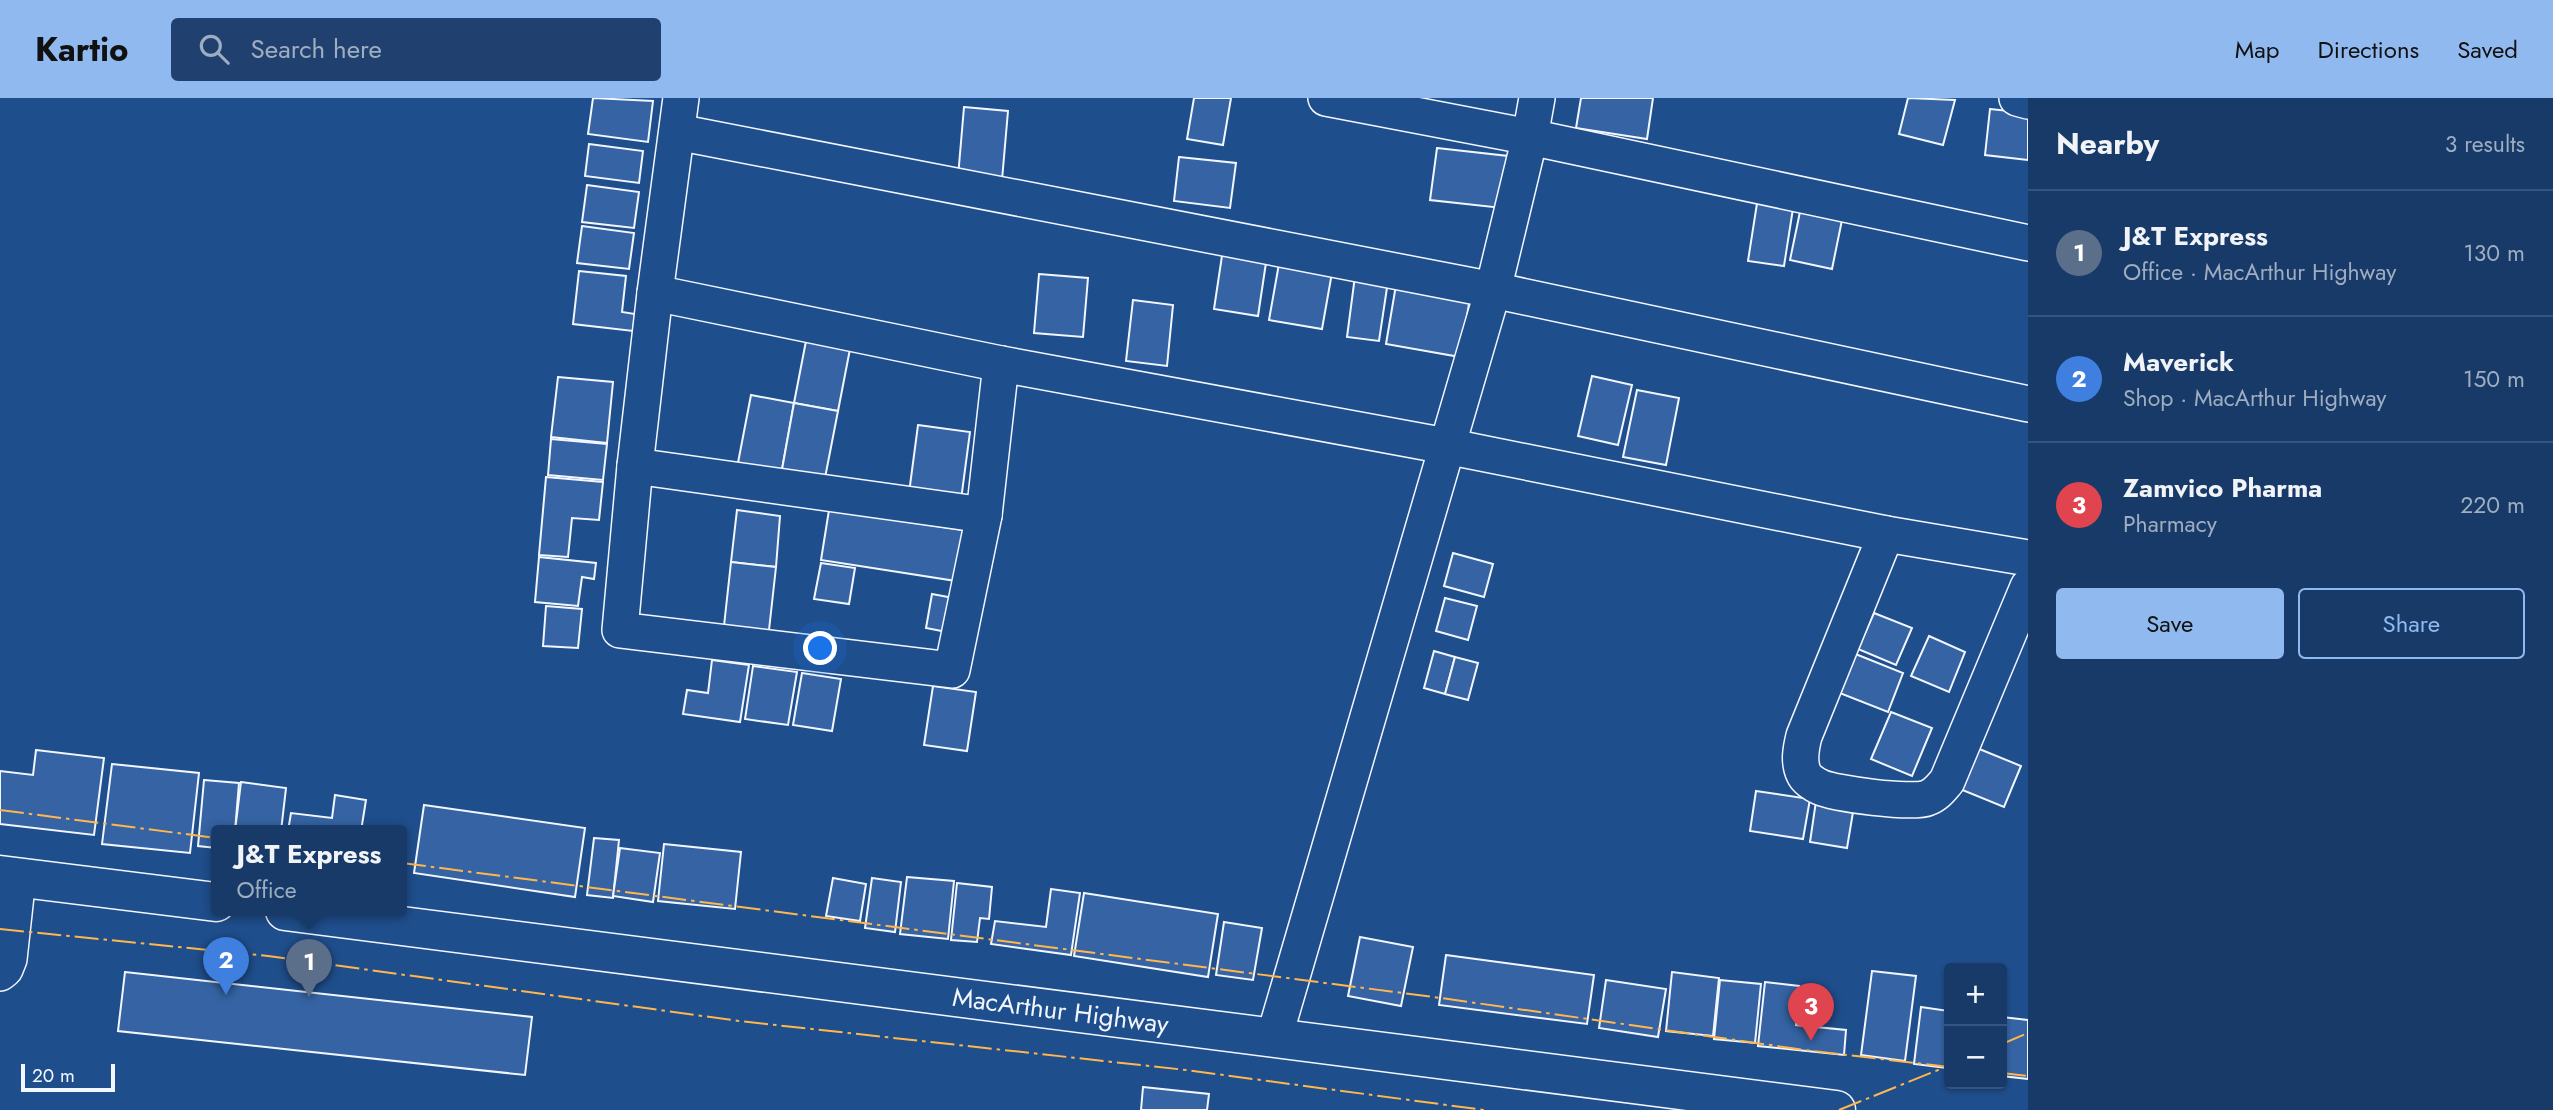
<!DOCTYPE html>
<html lang="en">
<head>
<meta charset="utf-8">
<style>
	:root { --surface:#173a69; --page:#20416f; --text:#f1f3f6; --muted:#9eadc0; --line:#36547d; --accent:#90b9f0 }
	body { margin:0; font-family:Jost,sans-serif; background:var(--page); color:var(--text) }
	.controls { position:absolute; right:21px; bottom:21px; display:grid; overflow:hidden; border-radius:7px; box-shadow:0 2px 5px #0004 }
	.controls button { width:63px; height:63px; display:grid; place-items:center; padding:0; border:0; border-bottom:2px solid var(--line); background:var(--surface); color:var(--text); font:35px sans-serif }
	.scale { position:absolute; left:21px; bottom:18px; width:94px; box-sizing:border-box; padding-left:7px; border:4px solid #f2f6ff; border-top:0; font-size:19px; line-height:24px; white-space:nowrap; color:#f2f6ff; -webkit-text-stroke:5px #1f4e8c; paint-order:stroke }
	.you { position:absolute; left:821px; top:551px; width:24px; height:24px; margin:-18px; border:5px solid #fff; border-radius:50%; background:#1a73e8; box-shadow:0 0 0 10px #1a73e833 }
	.badge { display:grid; place-items:center; width:46px; height:46px; border-radius:50%; background:var(--accent); color:#fff; font-size:23px; font-weight:700 }
	.pin { position:absolute; translate:-50% -58px; filter:drop-shadow(0 2px 4px #0008) }
	.pin::after { content:''; position:absolute; top:37px; width:24px; height:21px; background:inherit; clip-path:polygon(0 0,100% 0,50% 100%) }
	.popup { position:absolute; left:211px; top:727px; width:196px; height:91px; box-sizing:border-box; display:grid; place-content:center; border-radius:7px; background:var(--surface); filter:drop-shadow(0 2px 5px #0005); font-size:23px; white-space:nowrap; color:var(--muted) }
	.popup b { font-size:26px; color:var(--text) }
	.popup::after { content:''; position:absolute; left:50%; top:100%; margin-left:-14px; border:14px solid transparent; border-top-color:var(--surface) }
	.list { margin:0; padding:0; list-style:none }
	h2 { display:flex; justify-content:space-between; align-items:center; height:91px; margin:0; padding:0 28px; font-size:30px }
	h2 small { font-size:23px; font-weight:400; color:var(--muted) }
	.list li { display:grid; grid-template-columns:46px 1fr auto; gap:21px; align-items:center; box-sizing:border-box; height:126px; padding:0 28px; border-top:2px solid var(--line) }
	.list b { display:block; font-size:26px; white-space:nowrap }
	.list p { margin:0; font-size:23px; white-space:nowrap; color:var(--muted) }
	.list em { font-size:23px; font-style:normal; color:var(--muted) }
	.actions { display:flex; gap:14px; padding:21px 28px }
	.actions a { flex:1; padding:16px 0; border:2px solid var(--accent); border-radius:7px; text-align:center; font-size:24px; color:var(--accent) }
	.actions .main { background:var(--accent); color:#111 }
	.icon { flex:none; width:38px; height:38px; fill:none; stroke:currentColor; stroke-width:2; stroke-linecap:round; stroke-linejoin:round }
	.map { position:relative; flex:none; width:2028px; height:1012px; overflow:hidden }
	header { display:flex; align-items:center; gap:42px; box-sizing:border-box; height:98px; padding:0 35px; background:var(--accent); color:#111 }
	header strong { font-size:33px }
	nav { display:flex; gap:38px; margin-inline-start:auto; font-size:24px }
	.search { width:490px; height:63px; background:var(--page); display:flex; align-items:center; gap:18px; box-sizing:border-box; padding:0 24px; border-radius:7px; color:var(--muted); font-size:26px }
	main { display:flex }
	aside { flex:1; background:var(--surface) }
	.map>svg:first-child { display:block }
</style>
</head>
<body>
<header>
<strong>Kartio</strong>
<div class="search"><svg class="icon" aria-label="search" viewBox="0 0 24 24"><circle cx="10" cy="10" r="6"/><path d="M15 15l6 6"/></svg>Search here</div>
<nav><a>Map</a><a>Directions</a><a>Saved</a></nav>
</header>
<main>
<div class="map">
<svg width="2028" height="1012" viewBox="0 0 2028 1012">
	<rect width="100%" height="100%" fill="#1f4e8c"/>
	<g fill="#3563a3" stroke="#f2f6ff" stroke-width="2">
		<polygon points="593,0 653,3 648,44 588,36"/>
		<polygon points="1194,0 1231,0 1223,47 1187,41"/>
		<polygon points="1581,0 1653,0 1647,41 1576,30"/>
		<polygon points="1908,0 1955,2 1943,47 1899,36"/>
		<polygon points="964,9 1008,13 1002,82 958,79"/>
		<polygon points="1990,11 2028,15 2028,62 1985,57"/>
		<polygon points="589,46 643,53 639,85 585,78"/>
		<polygon points="1437,50 1508,58 1502,110 1430,102"/>
		<polygon points="1179,59 1236,65 1230,110 1174,103"/>
		<polygon points="587,87 639,94 634,130 582,124"/>
		<polygon points="1758,99 1794,104 1784,168 1748,163"/>
		<polygon points="1801,109 1843,117 1832,171 1790,162"/>
		<polygon points="582,128 634,135 629,171 577,165"/>
		<polygon points="1223,151 1267,158 1258,218 1214,211"/>
		<polygon points="1280,160 1333,169 1322,231 1269,222"/>
		<polygon points="579,173 626,178 622,214 635,216 633,233 573,226"/>
		<polygon points="1039,176 1088,180 1083,239 1034,235"/>
		<polygon points="1355,178 1388,183 1379,243 1347,239"/>
		<polygon points="1396,187 1470,200 1460,259 1386,246"/>
		<polygon points="1133,202 1173,207 1167,268 1126,263"/>
		<polygon points="806,243 850,251 838,313 794,305"/>
		<polygon points="1592,278 1632,287 1618,347 1578,338"/>
		<polygon points="558,279 613,284 607,345 551,339"/>
		<polygon points="1637,292 1679,300 1666,367 1623,359"/>
		<polygon points="751,297 794,305 781,377 737,370"/>
		<polygon points="794,305 838,313 824,385 781,377"/>
		<polygon points="918,327 970,334 961,402 909,395"/>
		<polygon points="551,341 607,346 603,382 548,377"/>
		<polygon points="546,379 603,384 599,422 572,420 568,459 539,457"/>
		<polygon points="737,412 780,418 776,469 731,464"/>
		<polygon points="829,412 963,432 956,483 821,462"/>
		<polygon points="1453,455 1493,466 1484,499 1444,488"/>
		<polygon points="539,459 596,465 594,481 582,479 578,508 535,504"/>
		<polygon points="731,464 776,469 768,541 723,537"/>
		<polygon points="821,465 855,470 849,506 814,501"/>
		<polygon points="932,496 959,501 952,535 926,530"/>
		<polygon points="1445,500 1477,508 1468,542 1436,533"/>
		<polygon points="546,508 582,511 578,550 543,548"/>
		<polygon points="1874,515 1912,530 1896,567 1858,551"/>
		<polygon points="1929,538 1965,554 1949,594 1911,578"/>
		<polygon points="1434,553 1455,559 1445,596 1424,590"/>
		<polygon points="1848,553 1903,575 1888,614 1832,592"/>
		<polygon points="1455,559 1478,565 1468,602 1445,596"/>
		<polygon points="712,562 749,567 740,624 683,616 687,592 708,595"/>
		<polygon points="753,568 797,574 788,627 745,621"/>
		<polygon points="802,575 841,581 832,633 793,627"/>
		<polygon points="933,588 976,594 967,653 924,647"/>
		<polygon points="1891,614 1932,630 1912,678 1871,661"/>
		<polygon points="1972,648 2021,668 2004,709 1955,689"/>
		<polygon points="36,652 104,660 94,737 0,726 0,673 33,677"/>
		<polygon points="112,666 199,675 190,755 102,746"/>
		<polygon points="204,682 239,685 235,733 216,733 216,750 198,748"/>
		<polygon points="241,684 286,690 281,733 235,733"/>
		<polygon points="1756,693 1810,701 1803,741 1750,733"/>
		<polygon points="335,697 366,702 361,733 288,733 291,715 332,720"/>
		<polygon points="1816,703 1854,708 1847,750 1810,744"/>
		<polygon points="424,707 585,730 575,799 414,775"/>
		<polygon points="594,740 619,742 613,800 587,797"/>
		<polygon points="664,746 741,754 735,811 658,803"/>
		<polygon points="620,750 660,755 653,804 613,798"/>
		<polygon points="907,779 954,783 948,841 900,836"/>
		<polygon points="833,780 866,786 860,823 826,818"/>
		<polygon points="872,780 901,784 895,834 865,830"/>
		<polygon points="957,785 992,789 989,821 980,820 977,844 951,842"/>
		<polygon points="1051,791 1080,795 1071,857 991,846 995,823 1046,829"/>
		<polygon points="1084,795 1218,816 1208,879 1074,858"/>
		<polygon points="1224,824 1262,830 1253,882 1216,877"/>
		<polygon points="1360,839 1413,849 1401,908 1348,898"/>
		<polygon points="1446,857 1594,877 1587,926 1439,907"/>
		<polygon points="1872,873 1916,878 1905,963 1861,957"/>
		<polygon points="125,874 532,919 525,977 118,933"/>
		<polygon points="1672,874 1719,880 1713,938 1666,933"/>
		<polygon points="1606,882 1666,891 1658,939 1599,930"/>
		<polygon points="1720,882 1761,886 1755,945 1714,941"/>
		<polygon points="1765,884 1799,888 1796,927 1846,932 1844,957 1758,948"/>
		<polygon points="1921,909 1949,913 1949,943 1946,970 1914,966"/>
		<polygon points="2002,919 2028,922 2028,981 2002,978"/>
		<polygon points="1143,989 1209,996 1207,1012 1141,1012"/>
	</g>
	<g fill="none" stroke-linecap="round" stroke-linejoin="round">
		<defs>
			<g id="minor">
				<polyline points="681,0 655,195 635,368 620,532 952,572 984,417 1001,266"/>
				<polyline points="1326,0 1530,39 2028,145"/>
				<polyline points="2017,0 2028,3"/>
				<polyline points="677,34 1493,192 2028,306"/>
				<polyline points="655,195 1001,266 1446,348 1886,436 2028,460"/>
				<polyline points="635,368 984,417"/>
				<path d="M1886 436 1804 638C1801 650 1798 664 1804 676 1806 681 1815 687 1820 689 1835 696 1912 706 1927 700 1936 697 1941 690 1947 683L2028 489"/>
				<polyline points="0,875 5,871 9,861 18,779"/>
				<polyline points="1274,940 1493,192 1530,39 1537,0"/>
			</g>
			<g id="highway">
				<polyline points="0,777 216,804"/>
				<path id="s1" d="M285 813 1836 1012"/>
			</g>
		</defs>
		<use href="#minor" stroke="#f2f6ff" stroke-width="38"/>
		<use href="#highway" stroke="#f2f6ff" stroke-width="41"/>
		<use href="#minor" stroke="#1f4e8c" stroke-width="35"/>
		<use href="#highway" stroke="#1f4e8c" stroke-width="38"/>
		<g stroke="#ffb74d" stroke-width="2" stroke-dasharray="24 5 3.5 5" stroke-linecap="butt">
			<polyline points="0,712 216,740"/>
			<polyline points="402,765 1441,900 1805,952 1949,969"/>
			<polyline points="0,831 268,858 739,923 1186,972 1484,1012"/>
			<polyline points="2002,946 2028,935"/>
			<polyline points="2002,975 2028,978"/>
			<polyline points="1839,1012 1943,970"/>
		</g>
	</g>
	<g text-anchor="middle" stroke-width="5" stroke-linejoin="round" paint-order="stroke">
		<g font-size="26" fill="#f2f6ff" stroke="#1f4e8c">
			<text dy="9" stroke="none"><textPath href="#s1" startOffset="782">MacArthur Highway</textPath></text>
		</g>
	</g>
</svg>
<div class="controls">
<button>+</button>
<button>−</button>
</div>
<div class="scale">20 m</div>
<div class="you"></div>
<div class="pin badge" style="left:309px;top:899px;background:#5c6f8a">1</div>
<div class="popup"><b>J&amp;T Express</b>Office</div>
<div class="pin badge" style="left:226px;top:897px;background:#3f7fe0">2</div>
<div class="pin badge" style="left:1811px;top:943px;background:#e0444e">3</div>
</div>
<aside>
<h2>Nearby<small>3 results</small></h2>
<ul class="list">
<li><span class="badge" style="background:#5c6f8a">1</span><div><b>J&amp;T Express</b><p>Office · MacArthur Highway</p></div><em>130 m</em></li>
<li><span class="badge" style="background:#3f7fe0">2</span><div><b>Maverick</b><p>Shop · MacArthur Highway</p></div><em>150 m</em></li>
<li><span class="badge" style="background:#e0444e">3</span><div><b>Zamvico Pharma</b><p>Pharmacy</p></div><em>220 m</em></li>
</ul>
<div class="actions"><a class="main">Save</a><a>Share</a></div>
</aside>
</main>
</body>
</html>
